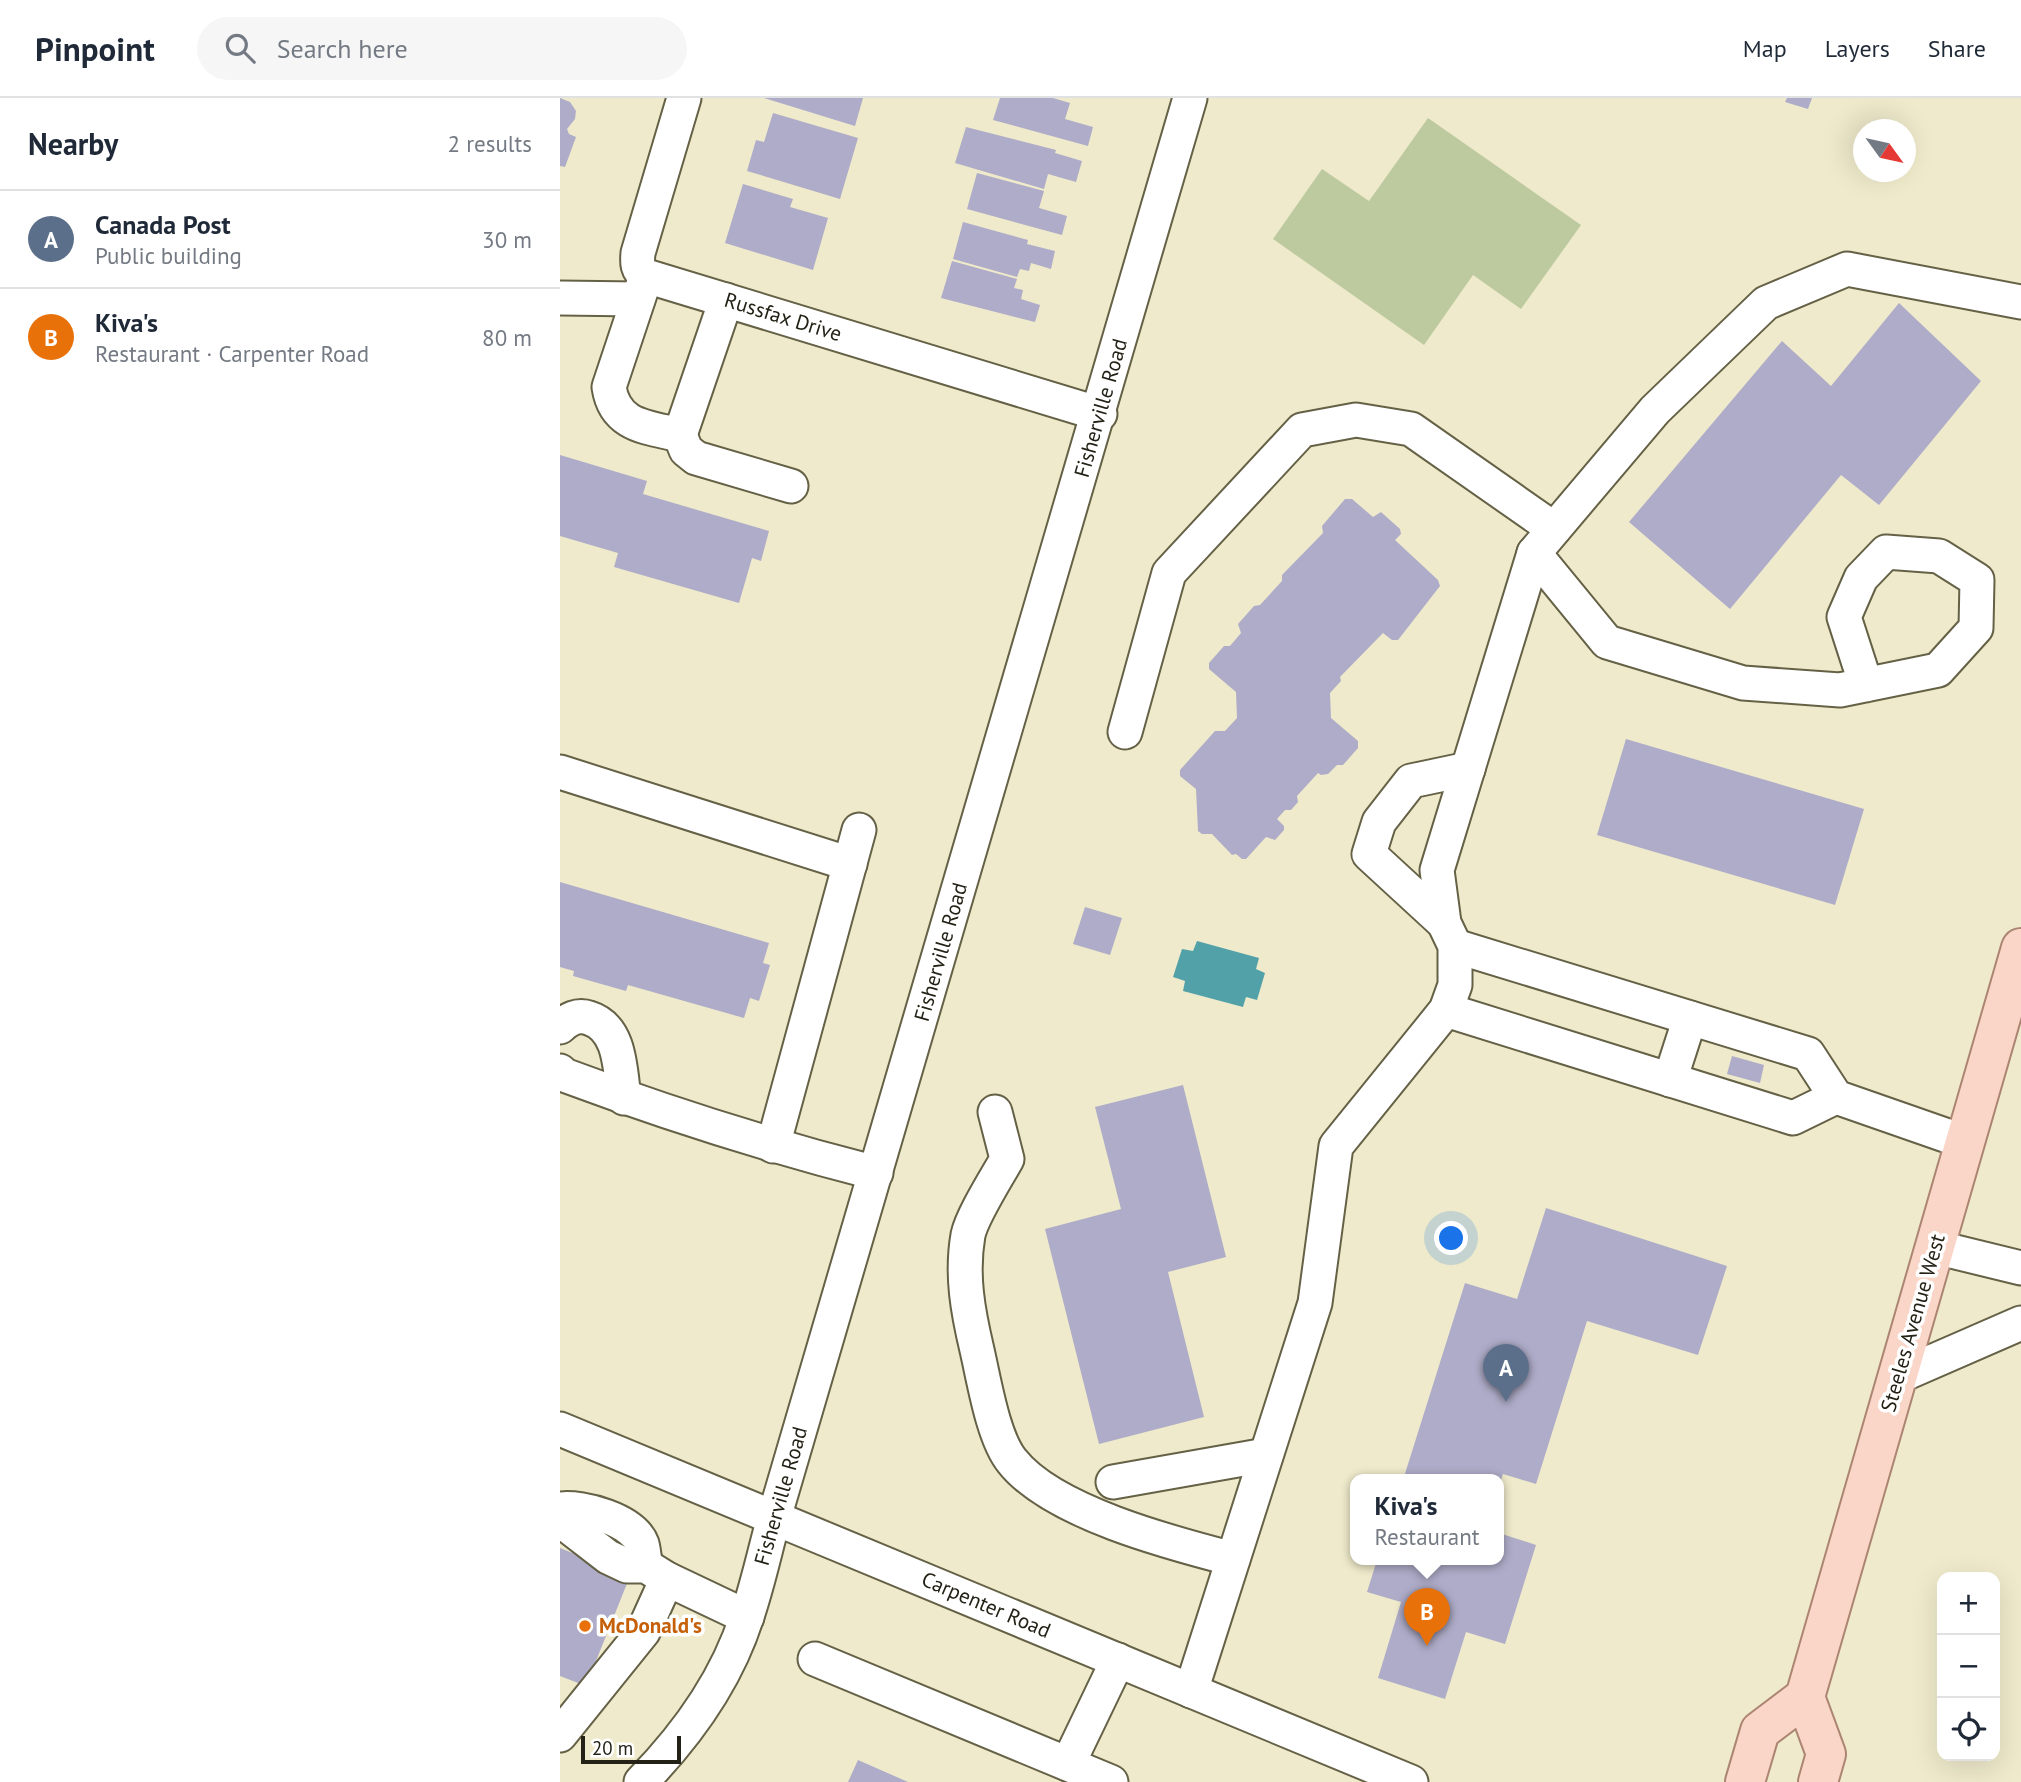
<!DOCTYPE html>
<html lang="en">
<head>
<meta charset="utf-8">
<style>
	:root { --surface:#fff; --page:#f6f6f7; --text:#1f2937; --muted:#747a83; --line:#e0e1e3; --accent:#924abd }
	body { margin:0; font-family:"PT Sans",sans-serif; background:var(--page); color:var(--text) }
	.controls { position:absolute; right:21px; bottom:21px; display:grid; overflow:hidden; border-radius:14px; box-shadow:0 7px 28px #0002 }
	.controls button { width:63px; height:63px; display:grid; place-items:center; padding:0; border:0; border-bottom:2px solid var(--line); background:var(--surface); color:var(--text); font:35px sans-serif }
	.compass { position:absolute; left:1293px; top:21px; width:63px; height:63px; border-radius:50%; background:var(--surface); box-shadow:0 7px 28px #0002; rotate:123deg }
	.scale { position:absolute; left:21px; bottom:18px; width:100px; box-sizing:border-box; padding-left:7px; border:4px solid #242216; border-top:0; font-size:19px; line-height:24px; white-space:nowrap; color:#242216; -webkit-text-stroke:5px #fff; paint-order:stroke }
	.you { position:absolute; left:892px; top:1141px; width:24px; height:24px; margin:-18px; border:5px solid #fff; border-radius:50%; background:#1a73e8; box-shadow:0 0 0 10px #1a73e833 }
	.badge { display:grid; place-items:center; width:46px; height:46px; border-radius:50%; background:var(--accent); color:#fff; font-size:23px; font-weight:700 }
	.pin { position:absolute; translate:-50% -58px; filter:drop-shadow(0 2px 4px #0008) }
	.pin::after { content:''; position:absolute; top:37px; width:24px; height:21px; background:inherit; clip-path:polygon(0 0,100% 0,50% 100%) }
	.popup { position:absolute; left:790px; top:1376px; width:154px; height:91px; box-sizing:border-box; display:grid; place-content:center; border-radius:14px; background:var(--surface); filter:drop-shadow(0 2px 5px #0005); font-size:23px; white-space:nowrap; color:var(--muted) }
	.popup b { font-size:26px; color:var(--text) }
	.popup::after { content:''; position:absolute; left:50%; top:100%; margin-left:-14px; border:14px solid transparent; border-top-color:var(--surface) }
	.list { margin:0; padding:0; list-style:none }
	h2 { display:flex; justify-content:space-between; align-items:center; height:91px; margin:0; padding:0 28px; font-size:30px }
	h2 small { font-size:23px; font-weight:400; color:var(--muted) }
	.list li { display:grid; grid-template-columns:46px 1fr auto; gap:21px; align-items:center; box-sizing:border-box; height:98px; padding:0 28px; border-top:2px solid var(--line) }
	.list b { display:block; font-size:26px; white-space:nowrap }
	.list p { margin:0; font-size:23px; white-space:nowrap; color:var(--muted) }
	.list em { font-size:23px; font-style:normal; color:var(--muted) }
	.icon { flex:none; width:38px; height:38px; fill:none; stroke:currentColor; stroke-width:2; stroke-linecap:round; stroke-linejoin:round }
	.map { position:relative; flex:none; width:1461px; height:1684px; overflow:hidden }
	header { display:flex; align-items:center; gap:42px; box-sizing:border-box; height:98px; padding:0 35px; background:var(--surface); border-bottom:2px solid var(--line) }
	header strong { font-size:33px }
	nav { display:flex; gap:38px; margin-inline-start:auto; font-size:24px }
	.search { width:490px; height:63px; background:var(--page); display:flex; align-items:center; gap:18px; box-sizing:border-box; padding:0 24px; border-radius:38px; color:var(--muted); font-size:26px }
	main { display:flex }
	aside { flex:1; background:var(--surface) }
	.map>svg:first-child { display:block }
</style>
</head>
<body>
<header>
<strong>Pinpoint</strong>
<div class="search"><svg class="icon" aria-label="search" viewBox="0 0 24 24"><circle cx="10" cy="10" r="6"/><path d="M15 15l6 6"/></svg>Search here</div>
<nav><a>Map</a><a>Layers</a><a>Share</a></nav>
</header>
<main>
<aside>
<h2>Nearby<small>2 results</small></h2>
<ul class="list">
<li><span class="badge" style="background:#5c6f8a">A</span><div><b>Canada Post</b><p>Public building</p></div><em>30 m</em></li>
<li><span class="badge" style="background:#e8710a">B</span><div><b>Kiva's</b><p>Restaurant · Carpenter Road</p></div><em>80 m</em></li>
</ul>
</aside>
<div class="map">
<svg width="1461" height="1684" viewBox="0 0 1461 1684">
	<rect width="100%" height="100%" fill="#efeacb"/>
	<polygon fill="#bdca9f" points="868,20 1021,127 961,211 913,177 864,247 713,141 762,71 809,103"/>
	<polygon fill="#52a1a9" points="637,843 699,860 696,871 705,875 697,902 686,899 683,909 623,893 625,883 613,879 622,851 633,853"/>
	<g fill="#aeacc8">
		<polygon points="0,0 10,4 16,13 15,21 7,31 9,36 16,39 5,69 0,68"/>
		<polygon points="204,0 303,0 295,28"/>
		<polygon points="440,0 493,0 510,5 505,21 533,29 528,48 433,22"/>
		<polygon points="1227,0 1252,0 1248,11 1225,4"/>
		<polygon points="213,15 298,40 280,101 187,73 196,42 204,44"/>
		<polygon points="406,29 496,52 495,55 522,63 516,84 488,76 484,91 395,65"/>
		<polygon points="417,75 484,93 479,110 507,118 502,137 407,111"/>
		<polygon points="183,86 233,101 230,109 268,120 253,172 165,145"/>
		<polygon points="403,124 468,142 467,146 495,153 491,171 471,165 469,173 460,171 457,179 393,161"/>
		<polygon points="392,163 457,181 454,190 463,192 461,201 480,207 475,224 381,200"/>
		<polygon points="1339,205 1421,283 1319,407 1281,377 1170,511 1069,424 1222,243 1271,288"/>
		<polygon points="0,357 87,383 83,396 209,433 201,463 192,460 179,505 54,469 58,455 0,438"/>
		<polygon points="785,401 792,401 813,419 821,414 840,431 841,436 835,442 878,482 880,488 838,542 832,542 823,535 780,579 781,583 770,595 771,620 798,643 798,650 783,667 777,667 768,676 761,677 758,675 737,698 738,704 731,712 725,712 717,721 724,728 724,732 715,742 706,739 686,761 682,761 676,756 672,757 652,736 642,736 638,733 636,691 620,678 620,672 655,633 665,633 677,620 676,594 649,571 649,565 664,548 670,548 681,535 678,526 694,508 700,507 722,483 722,477 763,435 762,428"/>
		<polygon points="1066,641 1304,711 1275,807 1037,737"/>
		<polygon points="0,784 209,845 203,865 210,867 199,903 190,900 184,920 68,887 66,893 13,878 14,873 0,869"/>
		<polygon points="525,809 562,820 550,857 513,846"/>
		<polygon points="1172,958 1204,967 1200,985 1167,976"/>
		<polygon points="623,987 666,1159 608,1174 644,1319 539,1346 485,1131 561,1111 535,1009"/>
		<polygon points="986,1110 1167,1168 1138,1257 1027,1223 976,1386 943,1376 939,1388 939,1382 843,1382 905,1185 957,1201"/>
		<polygon points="939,1435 976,1447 945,1546 906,1534 885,1601 818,1580 841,1504 807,1494 817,1462 939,1462"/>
		<polygon points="0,1450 70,1478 26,1588 0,1578"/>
		<polygon points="298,1662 348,1684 288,1684"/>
	</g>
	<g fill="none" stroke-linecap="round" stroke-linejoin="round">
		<defs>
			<g id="minor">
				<path d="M124 0 78 155C77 165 77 172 86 178L540 316"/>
				<path d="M86 178 49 289C55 329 88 329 120 337L166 202"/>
				<polyline points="0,200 78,201"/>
				<polyline points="120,337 126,352 136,360 231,388"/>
				<polyline points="974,455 1047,544 1183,585 1280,592 1378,572 1416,530 1417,482 1379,458 1326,454 1301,480 1284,519 1306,587"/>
				<polyline points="565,634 609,475 742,332 796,322 851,331 994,431"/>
				<polyline points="0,674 290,766"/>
				<polyline points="884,825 809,756 819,724 851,683 908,671"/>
				<polyline points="895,848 1248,956 1276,999 1405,1044"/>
				<polyline points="886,912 1233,1020 1276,999"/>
				<path d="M0 929C8 921 18 916 29 920 61 930 60 972 64 1000"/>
				<path d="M0 973 4 977C106 1015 210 1048 316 1075"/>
				<polyline points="1110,982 1130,920"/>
				<path d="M435 1014 447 1061C437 1079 412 1118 408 1137 401 1177 408 1214 417 1252 424 1282 433 1340 452 1363 492 1414 611 1445 673 1461"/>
				<polyline points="213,1048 299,732"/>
				<polyline points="1375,1149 1461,1170"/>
				<polyline points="1337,1279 1461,1225"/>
				<polyline points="0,1331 851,1684"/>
				<polyline points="553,1384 706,1357"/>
				<path d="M0 1411C23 1408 73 1422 82 1446 84 1453 84 1461 86 1468"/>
				<polyline points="0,1422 48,1459 67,1468 86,1468 107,1481 187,1519"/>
				<polyline points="255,1561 551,1684"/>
				<polyline points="631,1593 755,1205 776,1048 886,912 895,887 895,848 884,825 877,772 974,455 1095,312 1206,205 1287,171 1461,204"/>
				<polyline points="0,1637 83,1534 107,1481"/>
				<polyline points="508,1666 558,1562"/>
				<path d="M81 1684C127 1637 167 1581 187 1518 198 1486 205 1452 214 1420L630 0"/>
			</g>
			<g id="major">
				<polyline points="1185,1684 1200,1633 1245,1599"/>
				<polyline points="1258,1684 1266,1656 1245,1599 1461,850"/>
			</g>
		</defs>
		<use href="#minor" stroke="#656146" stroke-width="37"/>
		<use href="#major" stroke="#ac8572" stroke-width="42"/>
		<use href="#minor" stroke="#fff" stroke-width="33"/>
		<use href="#major" stroke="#fad6c8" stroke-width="38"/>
	</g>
	<circle fill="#e8710a" stroke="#fff" stroke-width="2.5" cx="25" cy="1528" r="7"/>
	<g text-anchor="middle" stroke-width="7" stroke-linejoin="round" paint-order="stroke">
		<g font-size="21" fill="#242216" stroke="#fff">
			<text transform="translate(223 219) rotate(17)" y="7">Russfax Drive</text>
			<text transform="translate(541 310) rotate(-74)" y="7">Fisherville Road</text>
			<text transform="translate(381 854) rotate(-74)" y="7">Fisherville Road</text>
			<text transform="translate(1353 1225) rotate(-74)" y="7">Steeles Avenue West</text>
			<text transform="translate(221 1398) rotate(-74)" y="7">Fisherville Road</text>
			<text transform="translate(426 1507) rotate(23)" y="7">Carpenter Road</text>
		</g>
		<g font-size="21" font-weight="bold" fill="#c56008" stroke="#fff" text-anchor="start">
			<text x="39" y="1535">McDonald's</text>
		</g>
	</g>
</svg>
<div class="controls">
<button>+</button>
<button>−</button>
<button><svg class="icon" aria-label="locate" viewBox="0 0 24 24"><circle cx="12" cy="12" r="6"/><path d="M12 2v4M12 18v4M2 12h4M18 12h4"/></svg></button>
</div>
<svg class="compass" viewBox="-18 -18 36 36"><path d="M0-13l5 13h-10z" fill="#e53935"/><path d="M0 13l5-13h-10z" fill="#747a83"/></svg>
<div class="scale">20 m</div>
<div class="you"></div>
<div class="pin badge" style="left:946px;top:1304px;background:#5c6f8a">A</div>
<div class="pin badge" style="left:867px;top:1548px;background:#e8710a">B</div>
<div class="popup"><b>Kiva's</b>Restaurant</div>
</div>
</main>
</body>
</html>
